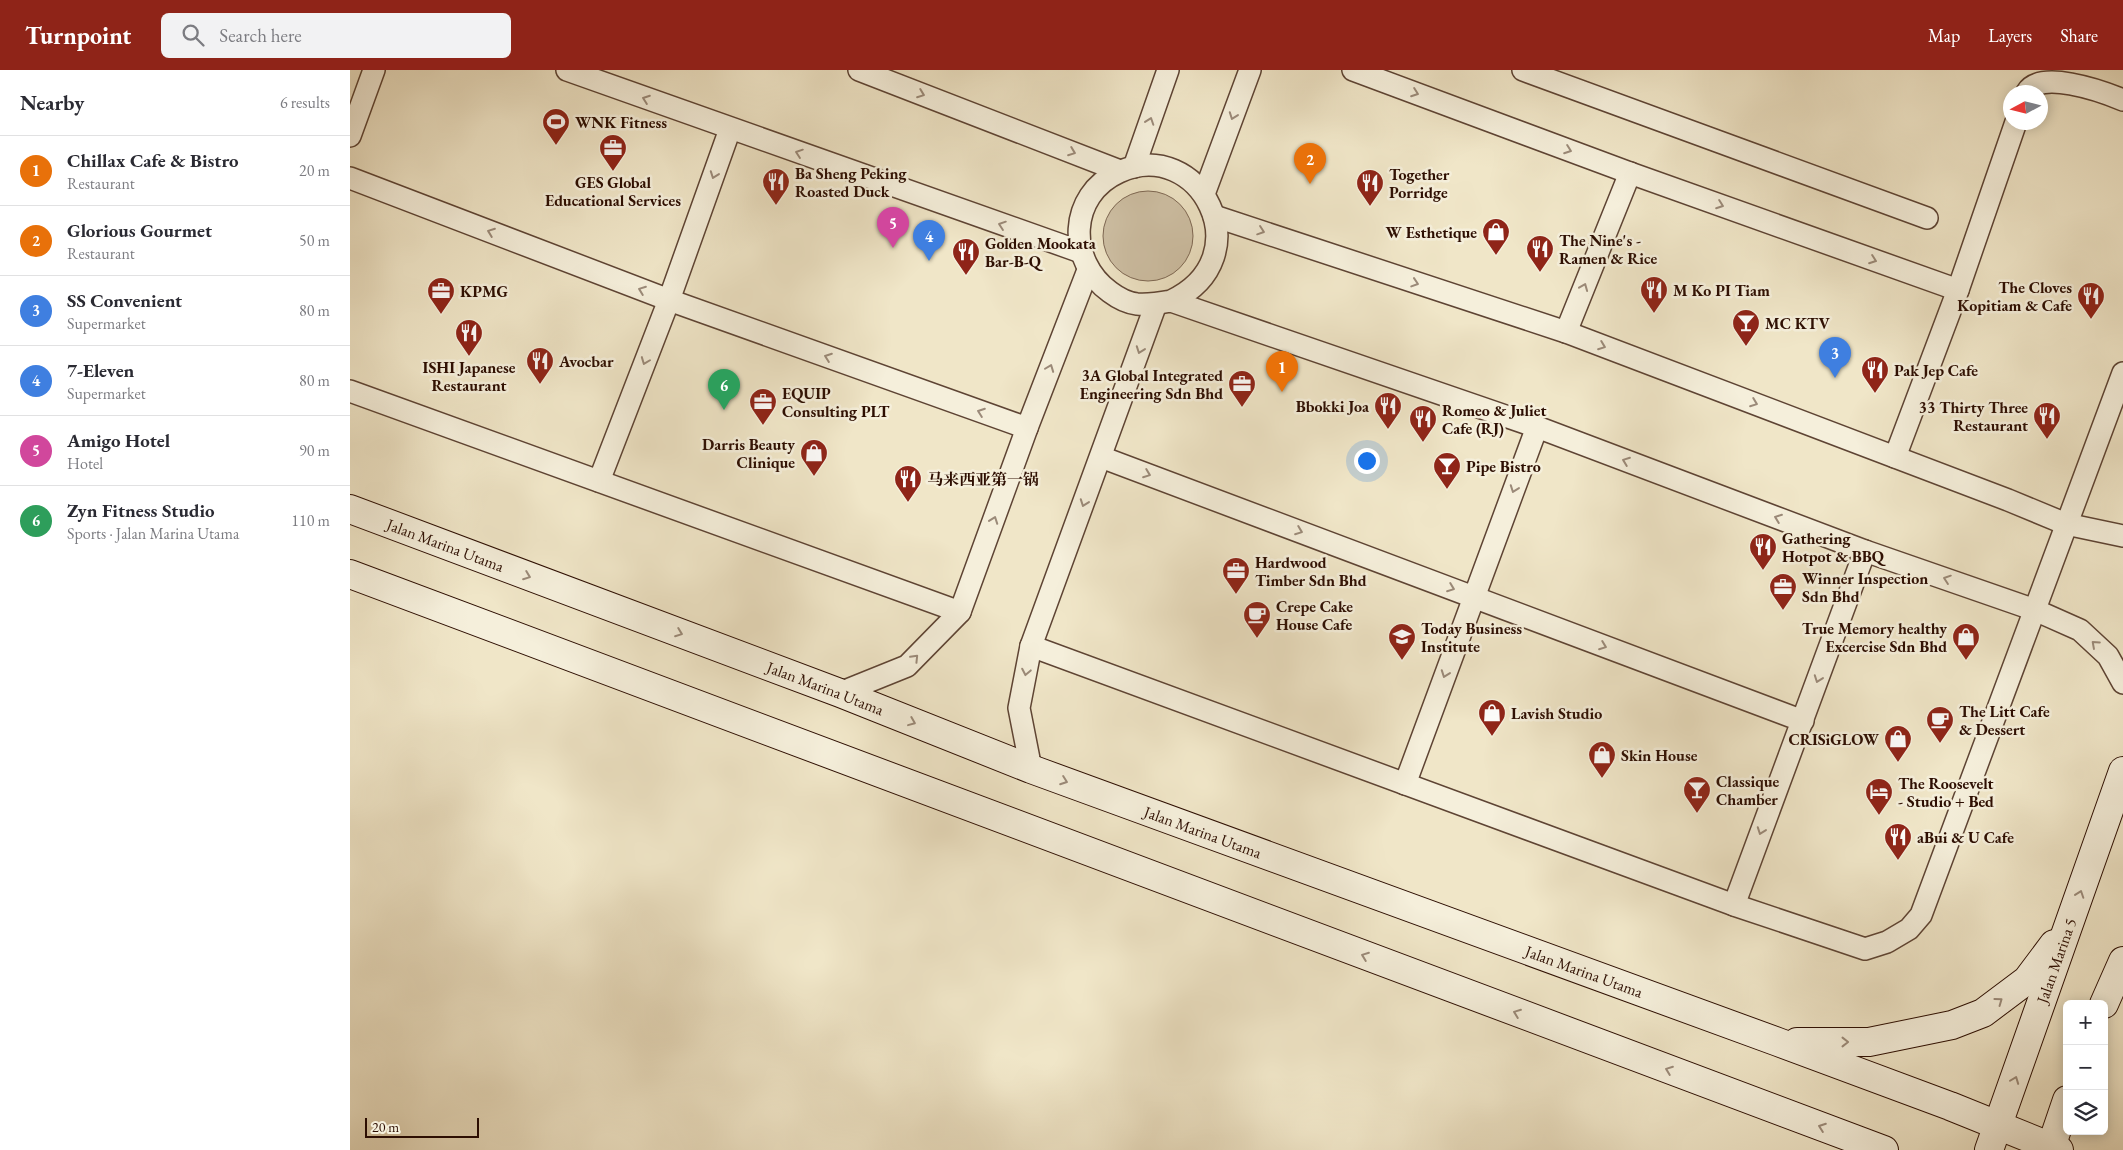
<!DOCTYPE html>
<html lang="en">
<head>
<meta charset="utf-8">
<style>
	:root { --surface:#fff; --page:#f2f2f3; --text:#2b2b33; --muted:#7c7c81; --line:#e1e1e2; --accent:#8f2418 }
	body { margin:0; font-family:"EB Garamond","Noto Serif SC",serif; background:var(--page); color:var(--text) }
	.controls { position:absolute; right:15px; bottom:15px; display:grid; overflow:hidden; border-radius:8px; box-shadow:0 2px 12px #0003 }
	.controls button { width:45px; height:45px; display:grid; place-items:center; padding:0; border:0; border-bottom:1px solid var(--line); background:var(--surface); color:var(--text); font:25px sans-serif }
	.compass { position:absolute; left:1653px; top:15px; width:45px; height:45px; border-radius:50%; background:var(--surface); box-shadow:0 2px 12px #0003; rotate:263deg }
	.scale { position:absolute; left:15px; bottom:12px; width:114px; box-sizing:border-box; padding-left:5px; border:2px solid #2d0e02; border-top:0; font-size:14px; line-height:18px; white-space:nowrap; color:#2d0e02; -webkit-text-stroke:4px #f5efdb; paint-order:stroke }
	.you { position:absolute; left:1016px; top:390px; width:18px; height:18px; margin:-12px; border:4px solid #fff; border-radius:50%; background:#1a73e8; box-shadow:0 0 0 8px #1a73e833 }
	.badge { display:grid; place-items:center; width:32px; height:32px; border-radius:50%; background:var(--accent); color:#fff; font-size:16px; font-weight:700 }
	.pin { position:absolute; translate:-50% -41px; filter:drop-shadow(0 1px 2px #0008) }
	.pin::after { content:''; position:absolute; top:26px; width:18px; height:15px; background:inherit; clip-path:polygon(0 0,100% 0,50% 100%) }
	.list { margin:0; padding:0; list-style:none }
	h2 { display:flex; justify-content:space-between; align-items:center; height:65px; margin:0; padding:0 20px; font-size:21px }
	h2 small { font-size:16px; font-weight:400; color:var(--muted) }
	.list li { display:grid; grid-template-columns:32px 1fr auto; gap:15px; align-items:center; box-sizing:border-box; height:70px; padding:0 20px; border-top:1px solid var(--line) }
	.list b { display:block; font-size:19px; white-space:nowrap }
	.list p { margin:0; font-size:16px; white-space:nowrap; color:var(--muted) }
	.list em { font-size:16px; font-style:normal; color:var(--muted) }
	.icon { flex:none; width:28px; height:28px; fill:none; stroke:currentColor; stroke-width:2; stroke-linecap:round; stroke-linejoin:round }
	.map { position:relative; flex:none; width:1773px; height:1080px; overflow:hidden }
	header { display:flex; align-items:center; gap:30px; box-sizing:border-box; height:70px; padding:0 25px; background:var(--accent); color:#fff }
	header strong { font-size:24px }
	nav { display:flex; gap:28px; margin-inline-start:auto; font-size:18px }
	.search { width:350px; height:45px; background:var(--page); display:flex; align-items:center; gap:12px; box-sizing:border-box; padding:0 18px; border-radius:8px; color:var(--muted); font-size:19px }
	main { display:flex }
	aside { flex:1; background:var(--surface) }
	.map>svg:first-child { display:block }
</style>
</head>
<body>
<header>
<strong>Turnpoint</strong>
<div class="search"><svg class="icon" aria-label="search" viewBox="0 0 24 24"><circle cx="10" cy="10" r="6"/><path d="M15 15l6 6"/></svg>Search here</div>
<nav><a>Map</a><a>Layers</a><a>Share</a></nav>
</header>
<main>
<aside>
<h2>Nearby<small>6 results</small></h2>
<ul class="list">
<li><span class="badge" style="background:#e8710a">1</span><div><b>Chillax Cafe &amp; Bistro</b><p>Restaurant</p></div><em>20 m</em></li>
<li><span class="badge" style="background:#e8710a">2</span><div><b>Glorious Gourmet</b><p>Restaurant</p></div><em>50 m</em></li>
<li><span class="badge" style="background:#3f7fe0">3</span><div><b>SS Convenient</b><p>Supermarket</p></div><em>80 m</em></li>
<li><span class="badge" style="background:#3f7fe0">4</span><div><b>7-Eleven</b><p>Supermarket</p></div><em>80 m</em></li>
<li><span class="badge" style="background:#d1479c">5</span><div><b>Amigo Hotel</b><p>Hotel</p></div><em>90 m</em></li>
<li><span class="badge" style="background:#2e9e5b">6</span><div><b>Zyn Fitness Studio</b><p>Sports · Jalan Marina Utama</p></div><em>110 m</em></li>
</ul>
</aside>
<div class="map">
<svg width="1773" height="1080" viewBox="0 0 1773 1080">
	<rect width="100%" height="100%" fill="#f0e6c8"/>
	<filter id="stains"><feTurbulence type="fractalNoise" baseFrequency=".004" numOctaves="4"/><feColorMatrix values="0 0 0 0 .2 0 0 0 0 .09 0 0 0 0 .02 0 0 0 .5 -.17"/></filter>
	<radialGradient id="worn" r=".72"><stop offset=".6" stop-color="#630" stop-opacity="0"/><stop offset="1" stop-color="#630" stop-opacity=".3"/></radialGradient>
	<circle fill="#cfc1a6" stroke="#7e6854" cx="798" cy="166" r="45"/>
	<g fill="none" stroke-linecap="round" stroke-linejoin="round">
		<defs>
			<g id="lane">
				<polyline points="217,0 731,182"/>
				<polyline points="509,0 770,101"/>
				<polyline points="1003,0 1280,103 1608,220"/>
				<polyline points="1173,0 1577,148"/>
				<path d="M1677 22C1690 0 1749 20 1773 30"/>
				<polyline points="0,66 24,0"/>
				<polyline points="784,97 818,0"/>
				<polyline points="0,108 319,230 677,358"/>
				<polyline points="854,124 900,0"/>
				<polyline points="864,146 1216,262 1658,430 1716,454 1773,466"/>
				<path d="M821 231C914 187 849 65 769 102 718 125 717 191 760 222 768 228 778 233 787 234 799 235 810 233 821 231L1187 357 1515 481 1685 540 1730 560 1758 586 1773 613"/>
				<polyline points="1216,262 1280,103"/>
				<polyline points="0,321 610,542"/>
				<polyline points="751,387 1453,651"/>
				<polyline points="1545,387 1608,220 1666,52"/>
				<polyline points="249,411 319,230 380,59"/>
				<polyline points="681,576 1384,835 1515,879 1537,872 1559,859 1571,845 1773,303"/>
				<polyline points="490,623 557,596 610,542 677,358 738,200"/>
				<polyline points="681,699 669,638 681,576 806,234"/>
				<polyline points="1055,714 1187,357"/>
				<polyline points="1384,835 1515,481"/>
			</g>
			<g id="secondary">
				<path id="s1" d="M0 439 490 623 681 699 1428 972 1600 1036 1709 1080"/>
				<polyline points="0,504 1534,1080"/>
				<polyline points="1754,934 1773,891"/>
				<polyline points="1447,972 1519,972 1602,955 1633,943 1677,910 1704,874"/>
				<path id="s2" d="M1639 1080 1773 701"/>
				<polyline points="1700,1080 1717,1030"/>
			</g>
		</defs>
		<use href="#lane" stroke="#5e4434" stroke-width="24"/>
		<use href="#secondary" stroke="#2d0e02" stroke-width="30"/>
		<use href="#lane" stroke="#f5efdb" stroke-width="21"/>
		<use href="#secondary" stroke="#f5efdb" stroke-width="28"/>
	</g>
	<defs><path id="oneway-chevron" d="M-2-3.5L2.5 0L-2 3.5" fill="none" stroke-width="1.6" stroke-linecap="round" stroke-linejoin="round" transform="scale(1.25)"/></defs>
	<g stroke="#9b8a79">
		<use href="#oneway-chevron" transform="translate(1065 23) rotate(20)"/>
		<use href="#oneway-chevron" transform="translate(571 24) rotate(21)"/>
		<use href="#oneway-chevron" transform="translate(296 29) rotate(-160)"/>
		<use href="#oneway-chevron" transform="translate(883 46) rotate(110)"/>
		<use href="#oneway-chevron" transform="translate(800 51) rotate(-71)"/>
		<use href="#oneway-chevron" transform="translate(1218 80) rotate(20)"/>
		<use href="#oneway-chevron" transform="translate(722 82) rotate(21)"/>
		<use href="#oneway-chevron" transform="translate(449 83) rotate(-161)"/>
		<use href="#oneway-chevron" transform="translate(364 105) rotate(110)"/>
		<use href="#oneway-chevron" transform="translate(1370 135) rotate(20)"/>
		<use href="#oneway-chevron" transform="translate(652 155) rotate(-161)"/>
		<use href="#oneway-chevron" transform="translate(911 161) rotate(19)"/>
		<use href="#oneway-chevron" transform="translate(141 162) rotate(-159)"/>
		<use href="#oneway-chevron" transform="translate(1523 190) rotate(20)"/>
		<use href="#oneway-chevron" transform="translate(1065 213) rotate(18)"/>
		<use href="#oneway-chevron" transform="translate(1234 217) rotate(-68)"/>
		<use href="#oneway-chevron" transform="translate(292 220) rotate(-159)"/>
		<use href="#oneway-chevron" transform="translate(1252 276) rotate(21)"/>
		<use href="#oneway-chevron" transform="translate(790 280) rotate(110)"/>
		<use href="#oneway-chevron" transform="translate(478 287) rotate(-160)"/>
		<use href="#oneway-chevron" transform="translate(295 291) rotate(111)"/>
		<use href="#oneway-chevron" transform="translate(700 298) rotate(-69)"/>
		<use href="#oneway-chevron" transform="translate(1404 333) rotate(21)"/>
		<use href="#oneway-chevron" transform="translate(631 342) rotate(-160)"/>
		<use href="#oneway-chevron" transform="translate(1276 391) rotate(-159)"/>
		<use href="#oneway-chevron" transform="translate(797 404) rotate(21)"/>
		<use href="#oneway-chevron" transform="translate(1164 419) rotate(110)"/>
		<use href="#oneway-chevron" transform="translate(734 433) rotate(110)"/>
		<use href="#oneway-chevron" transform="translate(1428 448) rotate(-159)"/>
		<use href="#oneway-chevron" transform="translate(644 450) rotate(-70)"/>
		<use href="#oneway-chevron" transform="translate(949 461) rotate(21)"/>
		<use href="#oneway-chevron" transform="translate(177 506) rotate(21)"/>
		<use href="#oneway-chevron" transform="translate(1597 509) rotate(-161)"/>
		<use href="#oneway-chevron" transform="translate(1101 518) rotate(21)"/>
		<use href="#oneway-chevron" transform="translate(329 563) rotate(21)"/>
		<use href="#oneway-chevron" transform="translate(1745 574) rotate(-138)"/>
		<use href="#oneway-chevron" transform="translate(1253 576) rotate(21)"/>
		<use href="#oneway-chevron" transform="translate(565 588) rotate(-46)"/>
		<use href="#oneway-chevron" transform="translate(676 602) rotate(101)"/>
		<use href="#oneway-chevron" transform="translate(1095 604) rotate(110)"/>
		<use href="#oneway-chevron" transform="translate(1468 609) rotate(110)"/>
		<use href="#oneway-chevron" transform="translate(562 652) rotate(22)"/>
		<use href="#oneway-chevron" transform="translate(714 711) rotate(20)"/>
		<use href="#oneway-chevron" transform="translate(1411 761) rotate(110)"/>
		<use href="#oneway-chevron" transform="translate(1730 824) rotate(-71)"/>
		<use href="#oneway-chevron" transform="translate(1015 886) rotate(-159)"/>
		<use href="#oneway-chevron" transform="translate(1649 931) rotate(-36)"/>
		<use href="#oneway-chevron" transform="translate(1167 943) rotate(-159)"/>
		<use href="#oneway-chevron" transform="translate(1495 972)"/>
		<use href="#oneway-chevron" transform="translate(1319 1000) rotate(-159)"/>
		<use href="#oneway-chevron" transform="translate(1665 1010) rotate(-69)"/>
		<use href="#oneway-chevron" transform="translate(1472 1057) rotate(-160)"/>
	</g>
	<defs>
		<symbol id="stadium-pin" viewBox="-11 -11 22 30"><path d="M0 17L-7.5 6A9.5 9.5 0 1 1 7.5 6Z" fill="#8f2418" stroke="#f5efdb"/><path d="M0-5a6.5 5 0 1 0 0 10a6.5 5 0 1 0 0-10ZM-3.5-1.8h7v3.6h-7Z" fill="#fff"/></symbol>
		<symbol id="office-pin" viewBox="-11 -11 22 30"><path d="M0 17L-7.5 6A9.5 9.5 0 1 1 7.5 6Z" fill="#8f2418" stroke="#f5efdb"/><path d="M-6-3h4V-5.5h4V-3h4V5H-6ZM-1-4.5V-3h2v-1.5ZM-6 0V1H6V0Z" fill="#fff"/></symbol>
		<symbol id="restaurant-pin" viewBox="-11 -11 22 30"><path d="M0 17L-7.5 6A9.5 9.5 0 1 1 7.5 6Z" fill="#8f2418" stroke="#f5efdb"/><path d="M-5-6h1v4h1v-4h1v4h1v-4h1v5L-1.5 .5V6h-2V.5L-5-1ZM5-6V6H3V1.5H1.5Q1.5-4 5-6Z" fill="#fff"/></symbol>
		<symbol id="shop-pin" viewBox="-11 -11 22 30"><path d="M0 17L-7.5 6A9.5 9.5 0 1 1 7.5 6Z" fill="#8f2418" stroke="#f5efdb"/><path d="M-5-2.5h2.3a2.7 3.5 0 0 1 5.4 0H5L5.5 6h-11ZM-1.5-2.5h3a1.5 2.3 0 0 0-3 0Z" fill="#fff"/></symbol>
		<symbol id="bar-pin" viewBox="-11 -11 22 30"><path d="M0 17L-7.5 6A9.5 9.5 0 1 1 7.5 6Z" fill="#8f2418" stroke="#f5efdb"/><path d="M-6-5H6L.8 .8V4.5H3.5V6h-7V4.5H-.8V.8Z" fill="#fff"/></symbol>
		<symbol id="cafe-pin" viewBox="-11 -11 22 30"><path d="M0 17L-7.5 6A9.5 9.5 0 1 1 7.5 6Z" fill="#8f2418" stroke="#f5efdb"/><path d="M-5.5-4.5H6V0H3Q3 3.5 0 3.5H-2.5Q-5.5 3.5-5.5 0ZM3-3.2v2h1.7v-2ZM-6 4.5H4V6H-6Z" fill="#fff"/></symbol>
		<symbol id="university-pin" viewBox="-11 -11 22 30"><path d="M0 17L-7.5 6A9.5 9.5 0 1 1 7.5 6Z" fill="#8f2418" stroke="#f5efdb"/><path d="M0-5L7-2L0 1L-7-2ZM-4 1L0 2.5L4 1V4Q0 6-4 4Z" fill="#fff"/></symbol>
		<symbol id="hotel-pin" viewBox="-11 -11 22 30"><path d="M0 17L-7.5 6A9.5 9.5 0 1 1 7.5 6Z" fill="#8f2418" stroke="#f5efdb"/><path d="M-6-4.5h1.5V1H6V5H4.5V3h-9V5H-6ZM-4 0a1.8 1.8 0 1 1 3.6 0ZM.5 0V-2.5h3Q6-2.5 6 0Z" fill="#fff"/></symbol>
	</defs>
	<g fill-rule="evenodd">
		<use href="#stadium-pin" x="190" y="36" width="32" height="43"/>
		<use href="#office-pin" x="247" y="62" width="32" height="43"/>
		<use href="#restaurant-pin" x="410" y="96" width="32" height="43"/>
		<use href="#restaurant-pin" x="1004" y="97" width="32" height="43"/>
		<use href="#shop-pin" x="1130" y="146" width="32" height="43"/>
		<use href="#restaurant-pin" x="1174" y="163" width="32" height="43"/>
		<use href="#restaurant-pin" x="600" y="166" width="32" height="43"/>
		<use href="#restaurant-pin" x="1288" y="204" width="32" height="43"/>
		<use href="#office-pin" x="75" y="205" width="32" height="43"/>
		<use href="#restaurant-pin" x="1725" y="210" width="32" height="43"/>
		<use href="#bar-pin" x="1380" y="237" width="32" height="43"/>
		<use href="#restaurant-pin" x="103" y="247" width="32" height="43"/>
		<use href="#restaurant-pin" x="174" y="275" width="32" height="43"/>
		<use href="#restaurant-pin" x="1509" y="284" width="32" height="43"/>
		<use href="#office-pin" x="876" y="298" width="32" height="43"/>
		<use href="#office-pin" x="397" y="316" width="32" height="43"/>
		<use href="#restaurant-pin" x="1022" y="320" width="32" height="43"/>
		<use href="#restaurant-pin" x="1681" y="330" width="32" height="43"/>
		<use href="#restaurant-pin" x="1057" y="333" width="32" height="43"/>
		<use href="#shop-pin" x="448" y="367" width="32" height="43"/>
		<use href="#bar-pin" x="1081" y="380" width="32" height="43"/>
		<use href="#restaurant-pin" x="542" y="393" width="32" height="43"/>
		<use href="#restaurant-pin" x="1397" y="461" width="32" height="43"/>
		<use href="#office-pin" x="870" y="485" width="32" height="43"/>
		<use href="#office-pin" x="1417" y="501" width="32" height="43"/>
		<use href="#cafe-pin" x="891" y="529" width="32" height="43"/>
		<use href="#university-pin" x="1036" y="551" width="32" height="43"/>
		<use href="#shop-pin" x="1600" y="551" width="32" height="43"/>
		<use href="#shop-pin" x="1126" y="627" width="32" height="43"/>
		<use href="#cafe-pin" x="1574" y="634" width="32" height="43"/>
		<use href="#shop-pin" x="1532" y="653" width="32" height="43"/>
		<use href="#shop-pin" x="1236" y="669" width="32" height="43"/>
		<use href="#bar-pin" x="1331" y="704" width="32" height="43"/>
		<use href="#hotel-pin" x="1513" y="706" width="32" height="43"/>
		<use href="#restaurant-pin" x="1532" y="751" width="32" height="43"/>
	</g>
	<g text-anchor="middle" stroke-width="5" stroke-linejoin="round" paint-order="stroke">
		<g font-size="16" font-weight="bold" fill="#2d0e02" stroke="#f5efdb" text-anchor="start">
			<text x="225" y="58">WNK Fitness</text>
			<text x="445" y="109">Ba Sheng Peking<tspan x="445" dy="18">Roasted Duck</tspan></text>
			<text x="1039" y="110">Together<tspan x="1039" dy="18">Porridge</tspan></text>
			<text x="263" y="118" text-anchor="middle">GES Global<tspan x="263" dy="18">Educational Services</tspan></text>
			<text x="1127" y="168" text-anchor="end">W Esthetique</text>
			<text x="1209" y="176">The Nine's -<tspan x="1209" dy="18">Ramen &amp; Rice</tspan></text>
			<text x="635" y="179">Golden Mookata<tspan x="635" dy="18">Bar-B-Q</tspan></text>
			<text x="1722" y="223" text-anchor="end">The Cloves<tspan x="1722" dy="18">Kopitiam &amp; Cafe</tspan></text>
			<text x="1323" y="226">M Ko PI Tiam</text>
			<text x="110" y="227">KPMG</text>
			<text x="1415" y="259">MC KTV</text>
			<text x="209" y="297">Avocbar</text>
			<text x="119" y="303" text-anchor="middle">ISHI Japanese<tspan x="119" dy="18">Restaurant</tspan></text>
			<text x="1544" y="306">Pak Jep Cafe</text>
			<text x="873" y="311" text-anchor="end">3A Global Integrated<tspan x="873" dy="18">Engineering Sdn Bhd</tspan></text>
			<text x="432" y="329">EQUIP<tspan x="432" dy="18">Consulting PLT</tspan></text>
			<text x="1019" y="342" text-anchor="end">Bbokki Joa</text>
			<text x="1678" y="343" text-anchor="end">33 Thirty Three<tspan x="1678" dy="18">Restaurant</tspan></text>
			<text x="1092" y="346">Romeo &amp; Juliet<tspan x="1092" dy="18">Cafe (RJ)</tspan></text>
			<text x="445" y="380" text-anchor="end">Darris Beauty<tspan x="445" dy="18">Clinique</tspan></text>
			<text x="1116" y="402">Pipe Bistro</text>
			<text x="577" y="415">马来西亚第一锅</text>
			<text x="1432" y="474">Gathering<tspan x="1432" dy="18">Hotpot &amp; BBQ</tspan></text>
			<text x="905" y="498">Hardwood<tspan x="905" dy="18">Timber Sdn Bhd</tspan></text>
			<text x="1452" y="514">Winner Inspection<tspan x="1452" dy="18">Sdn Bhd</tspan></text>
			<text x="926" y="542">Crepe Cake<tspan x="926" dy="18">House Cafe</tspan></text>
			<text x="1071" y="564">Today Business<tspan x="1071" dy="18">Institute</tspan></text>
			<text x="1597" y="564" text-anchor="end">True Memory healthy<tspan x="1597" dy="18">Excercise Sdn Bhd</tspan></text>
			<text x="1609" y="647">The Litt Cafe<tspan x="1609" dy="18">&amp; Dessert</tspan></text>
			<text x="1161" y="649">Lavish Studio</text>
			<text x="1529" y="675" text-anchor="end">CRISiGLOW</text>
			<text x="1271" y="691">Skin House</text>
			<text x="1366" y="717">Classique<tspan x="1366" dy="18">Chamber</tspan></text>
			<text x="1548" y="719">The Roosevelt<tspan x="1548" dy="18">- Studio + Bed</tspan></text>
			<text x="1567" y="773">aBui &amp; U Cafe</text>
		</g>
		<g font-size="16" fill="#2d0e02" stroke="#f5efdb">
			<text dy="6" stroke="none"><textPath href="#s1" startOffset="102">Jalan Marina Utama</textPath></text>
			<text dy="6" stroke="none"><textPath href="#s1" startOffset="508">Jalan Marina Utama</textPath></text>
			<text dy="6" stroke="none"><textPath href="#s1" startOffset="912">Jalan Marina Utama</textPath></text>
			<text dy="6" stroke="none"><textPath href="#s2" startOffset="201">Jalan Marina 5</textPath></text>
			<text dy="6" stroke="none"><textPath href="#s1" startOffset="1318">Jalan Marina Utama</textPath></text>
		</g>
	</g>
	<rect width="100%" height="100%" filter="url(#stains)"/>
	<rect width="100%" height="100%" fill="url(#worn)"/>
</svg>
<div class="controls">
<button>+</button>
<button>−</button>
<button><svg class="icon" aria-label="layers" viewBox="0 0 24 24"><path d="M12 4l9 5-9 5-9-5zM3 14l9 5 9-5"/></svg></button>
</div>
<svg class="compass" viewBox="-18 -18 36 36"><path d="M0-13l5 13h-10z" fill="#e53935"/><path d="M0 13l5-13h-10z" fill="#7c7c81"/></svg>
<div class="scale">20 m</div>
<div class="you"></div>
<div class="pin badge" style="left:932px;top:322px;background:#e8710a">1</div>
<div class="pin badge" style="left:960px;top:114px;background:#e8710a">2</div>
<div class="pin badge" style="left:1485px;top:308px;background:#3f7fe0">3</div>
<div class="pin badge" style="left:579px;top:191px;background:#3f7fe0">4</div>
<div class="pin badge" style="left:543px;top:178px;background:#d1479c">5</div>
<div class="pin badge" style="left:374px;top:340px;background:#2e9e5b">6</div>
</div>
</main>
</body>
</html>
